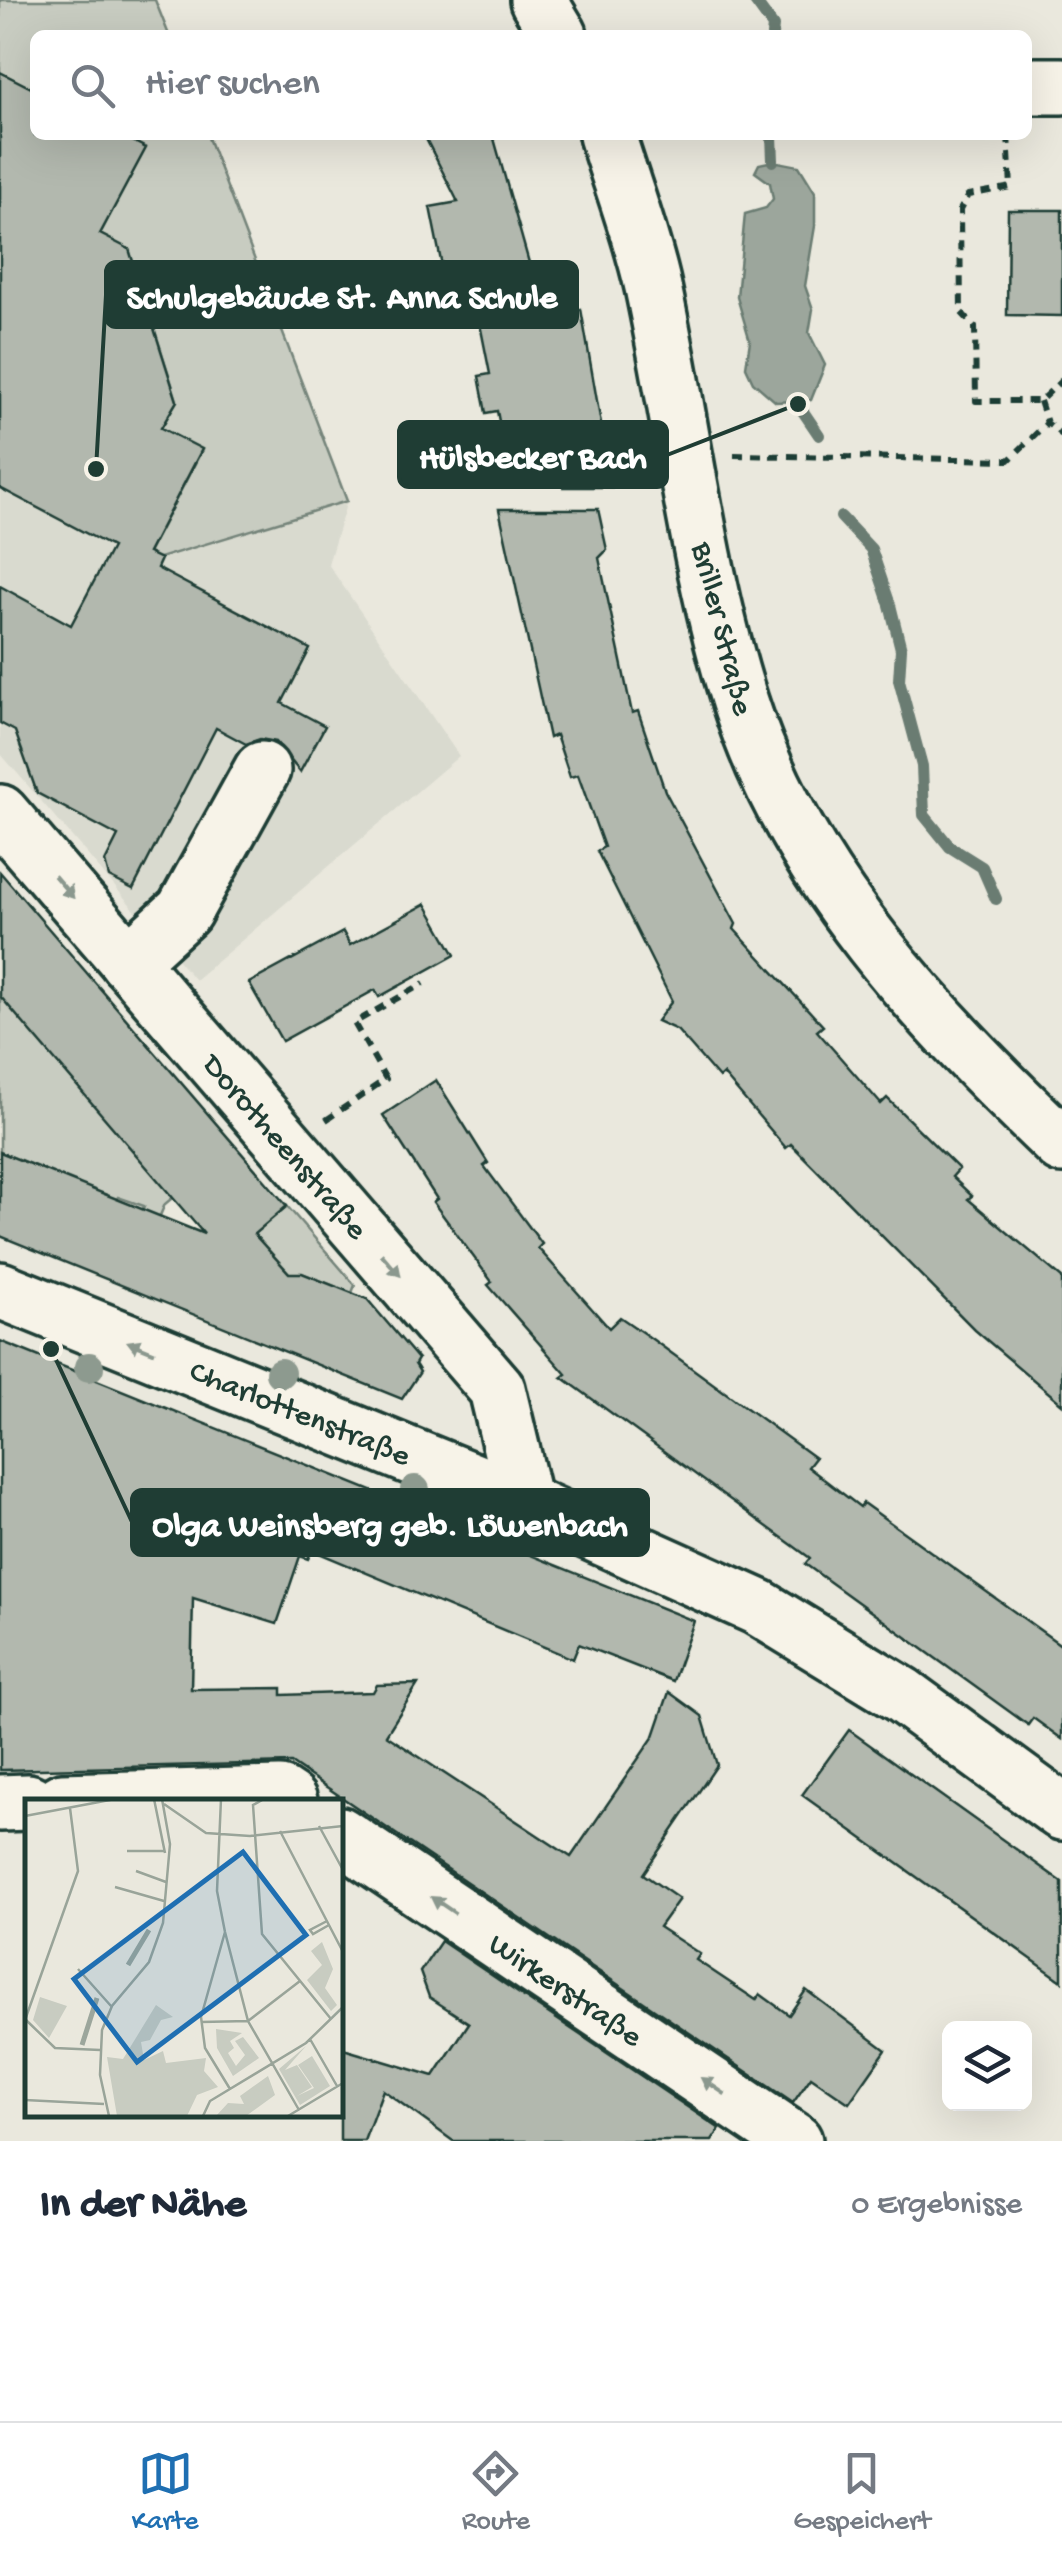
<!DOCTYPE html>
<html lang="de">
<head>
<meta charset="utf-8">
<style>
	:root { --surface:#fff; --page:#f6f6f7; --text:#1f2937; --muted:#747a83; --line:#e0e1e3; --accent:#1f6fb2 }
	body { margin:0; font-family:"Gochi Hand",sans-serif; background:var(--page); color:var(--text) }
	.controls { position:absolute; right:30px; bottom:30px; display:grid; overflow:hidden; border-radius:15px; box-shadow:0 10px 40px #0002 }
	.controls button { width:90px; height:90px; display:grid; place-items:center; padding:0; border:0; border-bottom:2px solid var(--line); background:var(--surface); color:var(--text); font:50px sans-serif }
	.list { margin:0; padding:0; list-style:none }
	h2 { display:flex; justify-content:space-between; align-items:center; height:130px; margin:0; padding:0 40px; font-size:42px }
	h2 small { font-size:32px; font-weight:400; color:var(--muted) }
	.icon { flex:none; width:55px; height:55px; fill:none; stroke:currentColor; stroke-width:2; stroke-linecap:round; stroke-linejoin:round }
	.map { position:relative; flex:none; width:1062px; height:2141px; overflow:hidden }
	.search { position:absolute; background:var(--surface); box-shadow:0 10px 40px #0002; left:30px; right:30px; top:30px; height:110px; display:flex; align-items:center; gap:25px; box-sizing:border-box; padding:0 35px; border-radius:15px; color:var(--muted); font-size:38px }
	.sheet { height:280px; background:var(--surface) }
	nav { display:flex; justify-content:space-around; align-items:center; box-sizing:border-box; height:140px; border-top:2px solid var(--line); background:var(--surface); font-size:28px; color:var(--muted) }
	nav a { display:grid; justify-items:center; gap:5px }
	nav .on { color:var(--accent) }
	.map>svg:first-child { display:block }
</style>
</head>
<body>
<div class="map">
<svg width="1062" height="2141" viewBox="0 0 1062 2141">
	<rect width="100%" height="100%" fill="#eae8dd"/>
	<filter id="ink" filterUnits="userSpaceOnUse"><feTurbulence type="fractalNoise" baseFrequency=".01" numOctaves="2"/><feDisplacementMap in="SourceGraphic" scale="20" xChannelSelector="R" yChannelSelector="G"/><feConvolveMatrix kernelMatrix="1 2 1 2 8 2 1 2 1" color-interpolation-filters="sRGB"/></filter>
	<g filter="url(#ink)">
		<polygon fill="#d9dacf" points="0,488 143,563 347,501 328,564 459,756 195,980 0,753"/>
		<g fill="#c8ccc1" stroke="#74847a" stroke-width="2.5">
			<polygon points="0,0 155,0 169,35 35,35 35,90 0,72"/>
			<polygon points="121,135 207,135 347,501 143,563 202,450 161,428 177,400 129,249 100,234 145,148"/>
			<polygon points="0,996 182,1190 165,1204 156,1225 139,1218 144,1206 118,1197 114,1205 75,1182 0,1152"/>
			<polygon points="287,1206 355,1285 352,1293 302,1273 293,1277 254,1234"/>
		</g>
		<polygon fill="#9ca69c" stroke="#6a7c72" stroke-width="2.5" points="773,161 799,166 815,192 815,226 805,286 813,309 809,333 825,365 811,400 776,402 753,382 746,367 750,341 737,297 745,214 766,208 773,199 770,183 755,172 759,164"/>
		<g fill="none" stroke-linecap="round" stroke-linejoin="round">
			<g stroke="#6a7c72" stroke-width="12">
				<polyline points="754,0 773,26 772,35"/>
				<polyline points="772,135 773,161"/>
				<polyline points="798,404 819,435"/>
				<polyline points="841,517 871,549 890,605 901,649 899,680 922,766 924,815 950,847 982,867 996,899"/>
			</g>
		</g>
		<g fill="#b2b8ae" stroke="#1f3d34" stroke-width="2.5">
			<polygon points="0,72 35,90 35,135 121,135 146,148 100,234 129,249 177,401 161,428 202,449 148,553 161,559 157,568 310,649 282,703 325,726 300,772 276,742 260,739 246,744 216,728 133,889 109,877 105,862 118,836 37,793 15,731 0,723 0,586 71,625 112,547 0,488"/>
			<polygon points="424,135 493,135 544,316 581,309 612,487 563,487 556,438 504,447 497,411 486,413 479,376 490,374 475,299 455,303 452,285 446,286 430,207 458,202"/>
			<polygon points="1008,210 1062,210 1062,316 1007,315"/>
			<polygon points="499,509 598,509 607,550 599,558 632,713 638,711 665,791 736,924 734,929 823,1026 817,1031 881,1104 887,1098 959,1169 952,1177 972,1196 968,1199 1062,1278 1062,1404 975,1330 791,1144 786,1148 723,1074 719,1078 677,1030 657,1021 672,1001 597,851 604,847 578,775 570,777 556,735 549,738"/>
			<polygon points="0,872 287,1206 254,1234 289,1273 302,1273 367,1299 418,1359 415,1364 420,1372 402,1399 0,1236 0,1152 204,1234 0,996"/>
			<polygon points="426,904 455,955 379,997 375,990 282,1041 249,983 343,932 350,945"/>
			<polygon points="436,1080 488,1163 484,1166 542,1244 538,1248 609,1328 620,1317 652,1339 815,1458 808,1467 860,1507 863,1503 1062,1646 1062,1739 1033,1718 1028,1725 805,1564 810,1558 562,1377 566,1374 488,1285 492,1282 433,1202 437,1199 383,1115"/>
			<polygon points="0,1341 694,1621 673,1681 579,1644 573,1659 312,1550 308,1559 300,1556 277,1624 193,1598 191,1689 282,1688 282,1695 373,1692 377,1685 418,1684 386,1735 571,1857 654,1736 669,1692 702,1716 717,1765 643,1874 679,1899 659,1927 700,1954 696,1960 756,2000 760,1994 789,2015 806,1990 886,2050 849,2103 811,2077 793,2103 291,1763 0,1770"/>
			<polygon points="849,1730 1062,1882 1062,1981 802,1795"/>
			<polygon points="441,1941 720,2129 712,2141 453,2141 383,2090 364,2141 340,2141 340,2048 434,2076 469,2023 429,1997 420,1972"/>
		</g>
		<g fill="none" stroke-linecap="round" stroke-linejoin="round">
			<defs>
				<g id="minor">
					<polyline points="1027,86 1062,86"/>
					<polyline points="0,813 497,1389 524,1502"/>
					<polyline points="128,962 184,911 262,770"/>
					<polyline points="0,1290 524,1502 758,1607 902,1695 1062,1812"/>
					<polyline points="62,1801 280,1795 289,1801"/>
					<polyline points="0,1803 28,1802"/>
					<polyline points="340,1835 794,2141"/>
				</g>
				<g id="major">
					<polyline points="538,0 559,35"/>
					<path d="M607 135C622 185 642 236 653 287 682 423 698 570 740 702 796 879 931 1020 1062 1145"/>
				</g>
			</defs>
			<use href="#minor" stroke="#1f3d34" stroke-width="62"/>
			<use href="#major" stroke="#1f3d34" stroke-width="62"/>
			<g stroke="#1f3d34" stroke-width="6" stroke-dasharray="10 8" stroke-linecap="butt">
				<polyline points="1008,135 1011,187 968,195 960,210 961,312 975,327 976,401 1040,401 1062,380"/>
				<polyline points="1040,401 1047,423 1062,435"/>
				<polyline points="734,455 1009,460 1047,423"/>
				<polyline points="326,1120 386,1079 354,1023 424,983"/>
			</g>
			<use href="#minor" stroke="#f7f3e8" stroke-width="55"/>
			<use href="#major" stroke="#f7f3e8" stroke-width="55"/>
		</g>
		<g fill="#8d9a8f">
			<circle cx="89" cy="1367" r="15"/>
			<circle cx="280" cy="1373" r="15"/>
			<circle cx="415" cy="1490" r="15"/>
		</g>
		<defs><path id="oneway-solid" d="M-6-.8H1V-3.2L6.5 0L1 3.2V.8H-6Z" transform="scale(2.5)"/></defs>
		<g fill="#8b988e">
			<use href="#oneway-solid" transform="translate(64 887) rotate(49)"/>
			<use href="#oneway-solid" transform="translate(391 1265) rotate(49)"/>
			<use href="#oneway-solid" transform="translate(141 1347) rotate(-158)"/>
			<use href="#oneway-solid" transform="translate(443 1905) rotate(-146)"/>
			<use href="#oneway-solid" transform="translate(713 2086) rotate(-146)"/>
		</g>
	</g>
	<g text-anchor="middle" stroke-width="10" stroke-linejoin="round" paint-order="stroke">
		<g font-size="32" fill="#1f3d34" stroke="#f7f3e8">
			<text transform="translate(725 628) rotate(76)" y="11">Briller Straße</text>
			<text transform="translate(287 1145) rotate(49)" y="11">Dorotheenstraße</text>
			<text transform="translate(301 1411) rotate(22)" y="11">Charlottenstraße</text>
			<text transform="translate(567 1988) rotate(34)" y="11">Wirkerstraße</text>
		</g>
	</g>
	<g transform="translate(25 1799)">
		<rect width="318" height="318" fill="#eae8dd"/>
		<path d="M297 143 308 170 300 189 312 206 306 212 282 181 297 166 286 152ZM15 198 42 207 24 239 8 221ZM131 206 148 218 136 221 125 241 116 243 119 261 138 252 141 264 181 259 179 272 193 288 172 296 162 317H92L82 258 98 260ZM191 230 217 234 205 242 209 249 203 254 211 267 220 256 210 242 218 238 234 259 208 277 192 249ZM281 247 260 271 272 266 287 288 272 297 289 289 273 266 287 257 305 287 275 306 254 270ZM243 277 250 296 221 317H191L203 304 219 305 215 297Z" fill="#c8ccc1"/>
		<path fill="none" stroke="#9ca69c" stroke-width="5" d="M103 166 124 131M57 246 72 199"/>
		<path fill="none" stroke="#99a499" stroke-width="2.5" d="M129 0 140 54M196 0 192 92 200 133 223 222 274 311M239 0 228 6 237 135 306 220M139 5 181 34 225 37 318 27M0 17 90 0M294 27 318 71M255 32 318 153M102 52H139M111 72 141 83M90 88 139 102M302 122 285 131 288 135 304 126M200 133 176 218 180 249 205 290M53 170 86 207M0 221 53 72 45 9M1 221 30 249 75 251M176 223 223 222 275 182M285 240 312 287M0 301 79 305M84 317 75 276 77 231 87 207 124 163 138 124 145 45 137 0M178 317 185 302 281 244 318 208M263 317 318 284"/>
		<path fill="#1f6fb2" fill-opacity="0.15" stroke="#1f6fb2" stroke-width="5" d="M218 53 281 136 112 263 49 180Z"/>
		<rect width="318" height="318" fill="none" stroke="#1f3d34" stroke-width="5"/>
	</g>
	<path fill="none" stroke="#1f3d34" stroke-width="4" d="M96 469L106 295M798 404L667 455M51 1349L132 1522"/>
	<g fill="#1f3d34" stroke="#f7f3e8" stroke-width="4">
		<circle cx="96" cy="469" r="10"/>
		<circle cx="798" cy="404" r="10"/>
		<circle cx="51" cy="1349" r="10"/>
	</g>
	<g fill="#1f3d34" stroke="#1f3d34" stroke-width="4">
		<rect x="106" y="262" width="471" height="65" rx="10"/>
		<rect x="399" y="422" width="268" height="65" rx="10"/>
		<rect x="132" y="1490" width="516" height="65" rx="10"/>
	</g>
	<g font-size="35" text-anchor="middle" font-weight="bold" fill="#fff">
		<text x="342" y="307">Schulgebäude St. Anna Schule</text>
		<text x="533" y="467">Hülsbecker Bach</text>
		<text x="390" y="1535">Olga Weinsberg geb. Löwenbach</text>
	</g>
</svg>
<div class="controls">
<button><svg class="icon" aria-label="layers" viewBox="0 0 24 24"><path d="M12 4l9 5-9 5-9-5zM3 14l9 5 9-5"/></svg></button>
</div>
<div class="search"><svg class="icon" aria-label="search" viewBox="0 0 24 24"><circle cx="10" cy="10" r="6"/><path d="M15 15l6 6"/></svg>Hier suchen</div>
</div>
<section class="sheet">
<h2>In der Nähe<small>0 Ergebnisse</small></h2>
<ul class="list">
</ul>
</section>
<nav>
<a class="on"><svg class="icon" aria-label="map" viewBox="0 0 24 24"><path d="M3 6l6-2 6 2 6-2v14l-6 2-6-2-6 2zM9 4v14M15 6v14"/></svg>Karte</a>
<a><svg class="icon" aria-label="directions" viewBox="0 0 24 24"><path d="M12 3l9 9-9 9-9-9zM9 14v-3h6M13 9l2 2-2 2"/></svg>Route</a>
<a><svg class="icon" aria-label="saved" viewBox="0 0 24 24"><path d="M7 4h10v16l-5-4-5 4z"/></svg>Gespeichert</a>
</nav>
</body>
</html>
